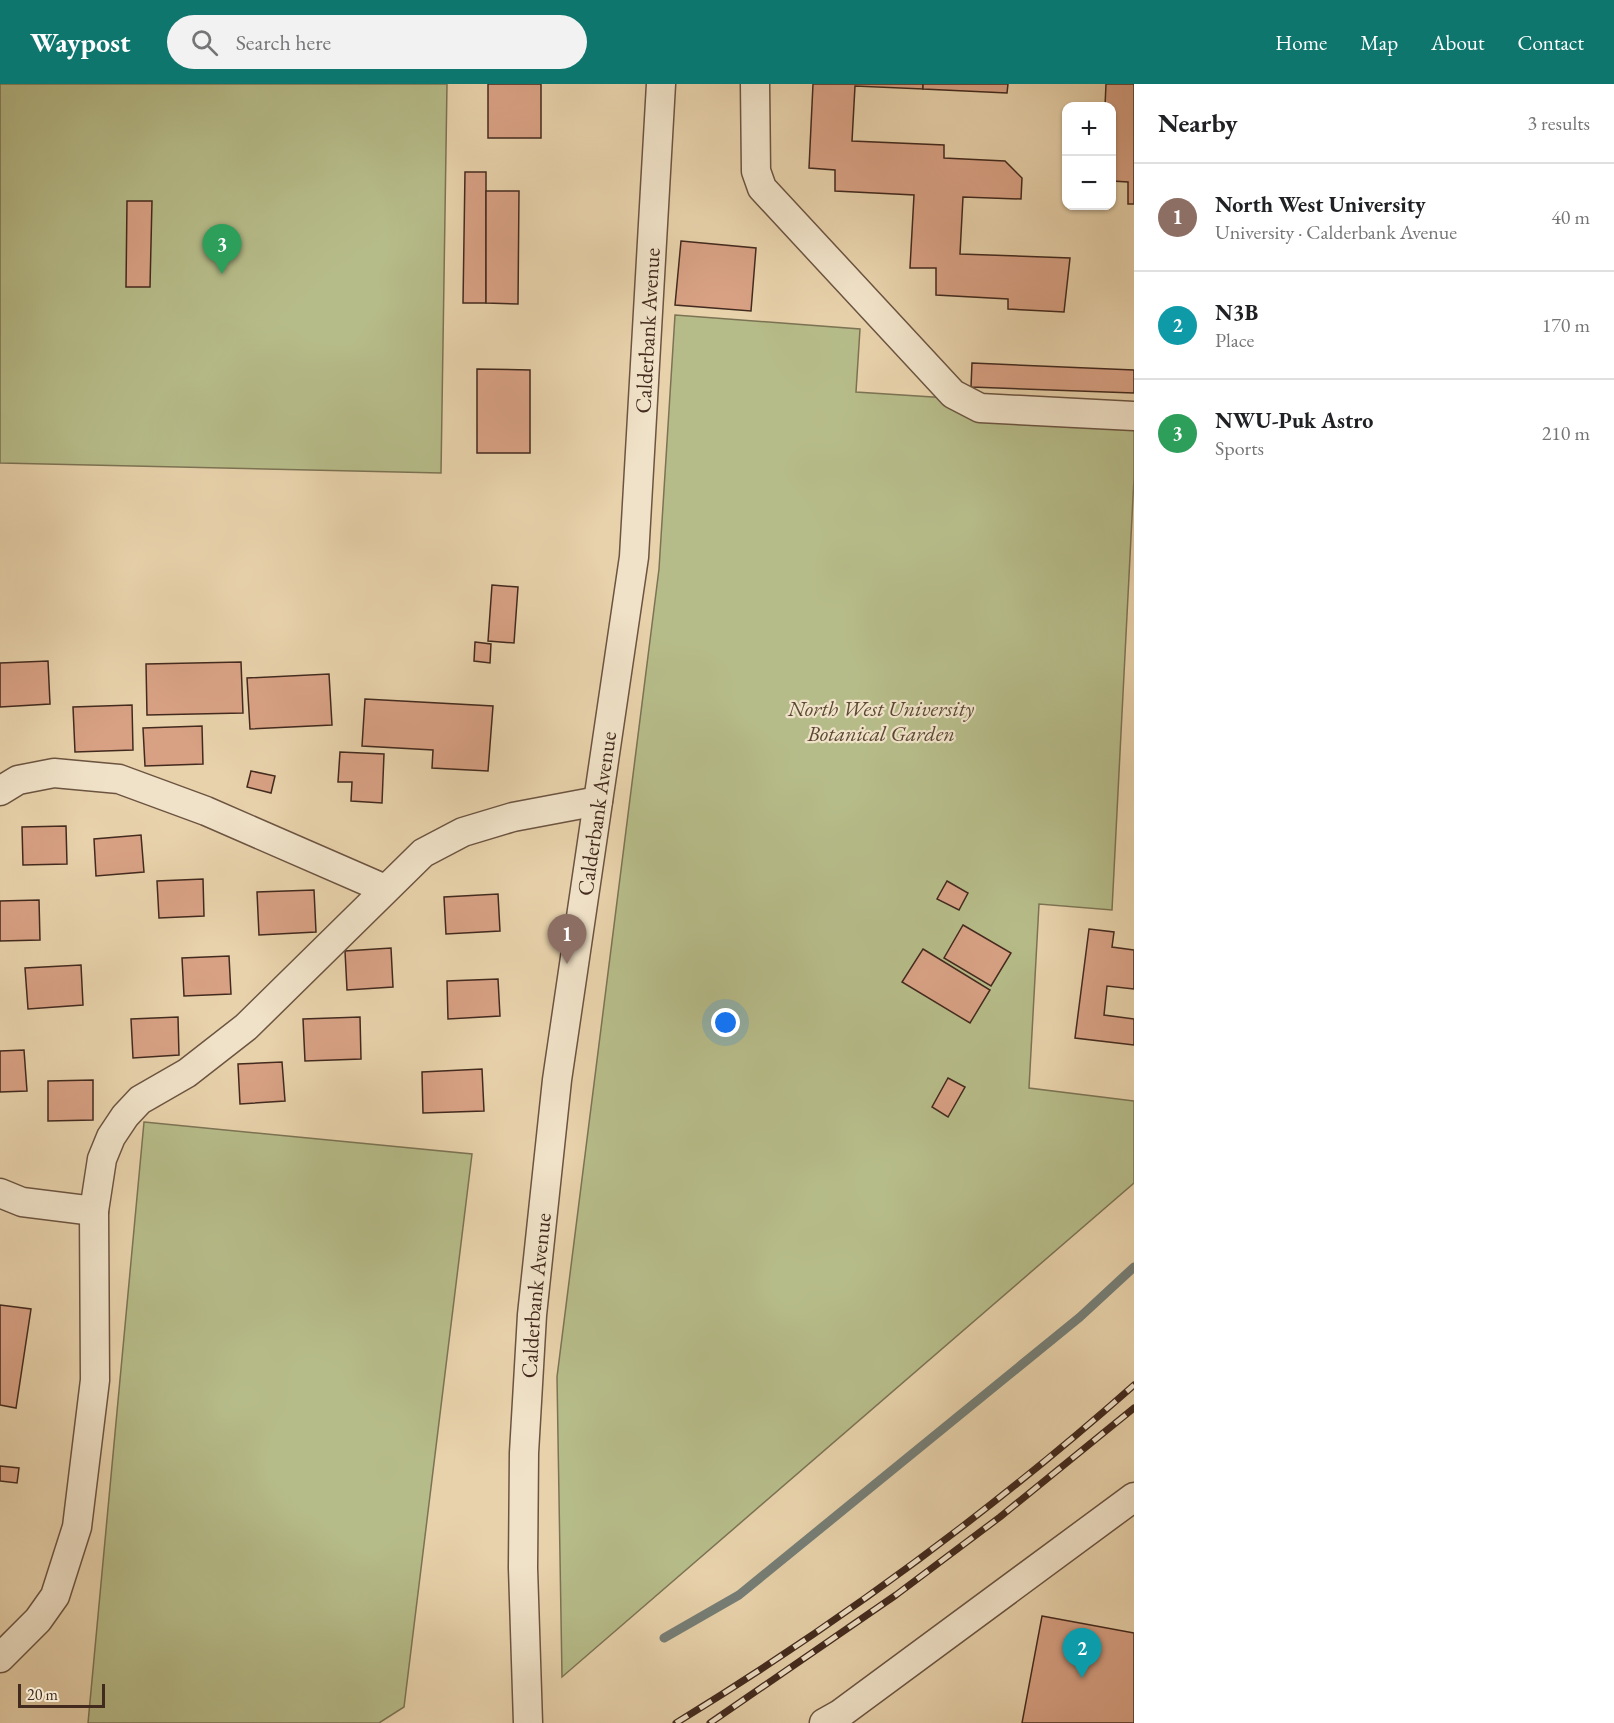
<!DOCTYPE html>
<html lang="en">
<head>
<meta charset="utf-8">
<style>
	:root { --surface:#fff; --page:#f2f2f2; --text:#202124; --muted:#757577; --line:#e0e0e0; --accent:#0f766e }
	body { margin:0; font-family:"EB Garamond",serif; background:var(--page); color:var(--text) }
	.controls { position:absolute; right:18px; top:18px; display:grid; overflow:hidden; border-radius:12px; box-shadow:0 2px 4px #0004 }
	.controls button { width:54px; height:54px; display:grid; place-items:center; padding:0; border:0; border-bottom:2px solid var(--line); background:var(--surface); color:var(--text); font:30px sans-serif }
	.scale { position:absolute; left:18px; bottom:15px; width:87px; box-sizing:border-box; padding-left:6px; border:3px solid #432a1e; border-top:0; font-size:16px; line-height:21px; white-space:nowrap; color:#432a1e; -webkit-text-stroke:4px #f0e2c8; paint-order:stroke }
	.you { position:absolute; left:726px; top:939px; width:21px; height:21px; margin:-15px; border:4px solid #fff; border-radius:50%; background:#1a73e8; box-shadow:0 0 0 9px #1a73e833 }
	.badge { display:grid; place-items:center; width:39px; height:39px; border-radius:50%; background:var(--accent); color:#fff; font-size:20px; font-weight:700 }
	.pin { position:absolute; translate:-50% -50px; filter:drop-shadow(0 2px 3px #0008) }
	.pin::after { content:''; position:absolute; top:32px; width:21px; height:18px; background:inherit; clip-path:polygon(0 0,100% 0,50% 100%) }
	.list { margin:0; padding:0; list-style:none }
	h2 { display:flex; justify-content:space-between; align-items:center; height:78px; margin:0; padding:0 24px; font-size:26px }
	h2 small { font-size:20px; font-weight:400; color:var(--muted) }
	.list li { display:grid; grid-template-columns:39px 1fr auto; gap:18px; align-items:center; box-sizing:border-box; height:108px; padding:0 24px; border-top:2px solid var(--line) }
	.list b { display:block; font-size:22px; white-space:nowrap }
	.list p { margin:0; font-size:20px; white-space:nowrap; color:var(--muted) }
	.list em { font-size:20px; font-style:normal; color:var(--muted) }
	.icon { flex:none; width:33px; height:33px; fill:none; stroke:currentColor; stroke-width:2; stroke-linecap:round; stroke-linejoin:round }
	.map { position:relative; flex:none; width:1134px; height:1639px; overflow:hidden }
	header { display:flex; align-items:center; gap:36px; box-sizing:border-box; height:84px; padding:0 30px; background:var(--accent); color:#fff }
	header strong { font-size:28px }
	nav { display:flex; gap:33px; margin-inline-start:auto; font-size:21px }
	.search { width:420px; height:54px; background:var(--page); display:flex; align-items:center; gap:15px; box-sizing:border-box; padding:0 21px; border-radius:33px; color:var(--muted); font-size:22px }
	main { display:flex }
	aside { flex:1; background:var(--surface) }
	.map>svg:first-child { display:block }
</style>
</head>
<body>
<header>
<strong>Waypost</strong>
<div class="search"><svg class="icon" aria-label="search" viewBox="0 0 24 24"><circle cx="10" cy="10" r="6"/><path d="M15 15l6 6"/></svg>Search here</div>
<nav><a>Home</a><a>Map</a><a>About</a><a>Contact</a></nav>
</header>
<main>
<div class="map">
<svg width="1134" height="1639" viewBox="0 0 1134 1639">
	<rect width="100%" height="100%" fill="#e8d2ab"/>
	<filter id="stains"><feTurbulence type="fractalNoise" baseFrequency=".00333" numOctaves="4"/><feColorMatrix values="0 0 0 0 .2 0 0 0 0 .09 0 0 0 0 .02 0 0 0 .5 -.17"/></filter>
	<radialGradient id="worn" r=".72"><stop offset=".6" stop-color="#630" stop-opacity="0"/><stop offset="1" stop-color="#630" stop-opacity=".3"/></radialGradient>
	<g fill="#b6bc89" stroke="#7c7354" stroke-width="1.5">
		<polygon points="0,0 447,0 441,389 0,379"/>
		<polygon points="675,231 860,245 856,308 1134,326 1134,394 1112,826 1039,820 1029,1004 1134,1017 1134,1099 562,1593 557,1293 659,485"/>
		<polygon points="144,1038 472,1070 404,1623 379,1639 88,1639"/>
	</g>
	<g fill="none" stroke-linecap="round" stroke-linejoin="round">
		<polyline stroke="#767e76" stroke-width="9" points="664,1554 739,1511 1080,1233 1134,1183"/>
	</g>
	<g fill="#d8a184" stroke="#432a1e" stroke-width="1.5">
		<rect x="488" y="0" width="53" height="54"/>
		<polygon points="813,0 923,0 923,5 855,2 852,57 944,61 944,74 1005,77 1022,94 1021,115 963,113 960,170 1070,174 1064,228 1008,225 1008,215 936,211 936,184 910,184 914,111 835,107 835,86 809,84"/>
		<polygon points="923,0 1008,0 1007,9 923,5"/>
		<polygon points="1106,0 1134,0 1134,120 1128,120 1128,98 1112,97 1112,22 1105,22"/>
		<polygon points="465,88 486,88 486,219 463,219"/>
		<polygon points="486,107 519,107 518,220 486,219"/>
		<polygon points="127,117 152,117 150,203 126,203"/>
		<polygon points="681,157 756,164 751,227 675,221"/>
		<polygon points="972,279 1134,286 1134,309 971,303"/>
		<polygon points="477,285 530,286 530,369 477,369"/>
		<polygon points="492,501 518,503 514,559 488,557"/>
		<polygon points="475,558 491,560 490,579 474,577"/>
		<polygon points="48,577 50,620 0,623 0,579"/>
		<polygon points="241,578 243,629 147,631 146,580"/>
		<polygon points="329,590 332,641 250,645 247,594"/>
		<polygon points="365,615 493,622 488,687 432,684 433,666 362,662"/>
		<polygon points="132,621 133,666 75,668 73,623"/>
		<polygon points="202,642 203,680 145,682 143,644"/>
		<polygon points="340,668 384,670 382,719 351,717 352,698 338,698"/>
		<polygon points="251,687 275,692 271,709 247,703"/>
		<polygon points="66,742 67,780 23,781 22,743"/>
		<polygon points="141,751 144,788 96,792 94,755"/>
		<polygon points="203,795 204,832 159,834 157,797"/>
		<polygon points="947,797 968,809 959,826 937,815"/>
		<polygon points="314,806 316,848 259,851 257,808"/>
		<polygon points="498,810 500,847 446,850 444,813"/>
		<polygon points="39,816 40,856 0,857 0,817"/>
		<polygon points="963,841 1011,869 991,902 944,874"/>
		<polygon points="1089,845 1114,848 1112,863 1134,866 1134,905 1107,902 1104,931 1134,935 1134,961 1075,954"/>
		<polygon points="391,864 393,903 347,906 345,867"/>
		<polygon points="923,865 990,906 970,939 902,898"/>
		<polygon points="229,872 231,910 184,912 182,874"/>
		<polygon points="81,881 83,921 28,925 25,884"/>
		<polygon points="498,895 500,932 448,935 447,897"/>
		<polygon points="178,933 179,971 133,974 131,935"/>
		<polygon points="360,933 361,975 305,977 303,935"/>
		<polygon points="24,966 27,1007 0,1008 0,967"/>
		<polygon points="282,978 285,1017 240,1020 238,980"/>
		<polygon points="482,985 484,1027 423,1029 422,988"/>
		<polygon points="948,994 965,1003 948,1033 932,1023"/>
		<polygon points="93,996 93,1036 48,1037 48,997"/>
		<polygon points="0,1221 31,1225 16,1324 0,1321"/>
		<polygon points="0,1382 19,1384 17,1399 0,1397"/>
		<polygon points="1042,1532 1134,1549 1134,1639 1022,1639"/>
	</g>
	<g fill="none" stroke-linecap="round" stroke-linejoin="round">
		<defs>
			<g id="minor">
				<polyline points="755,0 756,87 762,104 953,310 980,324 1134,332"/>
				<polyline points="0,707 18,696 54,689 119,695 206,727 385,805"/>
				<polyline points="0,1109 22,1118 94,1127"/>
				<polyline points="0,1574 38,1536 55,1512 77,1443 95,1296 94,1127 102,1075 111,1053 125,1032 140,1016 187,989 246,943 423,769 463,748 513,733 598,717"/>
				<path id="s1" d="M528 1639 523 1484 524 1369 532 1231 557 996 634 473 661 0"/>
				<polyline points="824,1639 840,1630 1134,1413"/>
			</g>
		</defs>
		<use href="#minor" stroke="#6c5441" stroke-width="31"/>
		<use href="#minor" stroke="#f0e2c8" stroke-width="28"/>
		<defs>
			<g id="rail">
				<path d="M676 1639C836 1541 994 1425 1134 1301"/>
				<polyline points="710,1639 896,1511 1000,1433 1134,1324"/>
			</g>
		</defs>
		<use href="#rail" stroke="#432a1e" stroke-width="7"/>
		<use href="#rail" stroke="#f0e2c8" stroke-width="4.5" stroke-dasharray="14" stroke-linecap="butt"/>
	</g>
	<g text-anchor="middle" stroke-width="4.5" stroke-linejoin="round" paint-order="stroke">
		<g font-size="22" fill="#432a1e" stroke="#f0e2c8">
			<text dy="8" stroke="none"><textPath href="#s1" startOffset="1400">Calderbank Avenue</textPath></text>
			<text dy="8" stroke="none"><textPath href="#s1" startOffset="914">Calderbank Avenue</textPath></text>
			<text dy="8" stroke="none"><textPath href="#s1" startOffset="428">Calderbank Avenue</textPath></text>
		</g>
		<g font-size="22" font-style="italic" fill="#5a4733" stroke="#f0e2c8">
			<text x="881" y="632">North West University<tspan x="881" dy="25">Botanical Garden</tspan></text>
		</g>
	</g>
	<rect width="100%" height="100%" filter="url(#stains)"/>
	<rect width="100%" height="100%" fill="url(#worn)"/>
</svg>
<div class="controls">
<button>+</button>
<button>−</button>
</div>
<div class="scale">20 m</div>
<div class="you"></div>
<div class="pin badge" style="left:567px;top:880px;background:#8d6e63">1</div>
<div class="pin badge" style="left:1082px;top:1594px;background:#0f9aa8">2</div>
<div class="pin badge" style="left:222px;top:190px;background:#2e9e5b">3</div>
</div>
<aside>
<h2>Nearby<small>3 results</small></h2>
<ul class="list">
<li><span class="badge" style="background:#8d6e63">1</span><div><b>North West University</b><p>University · Calderbank Avenue</p></div><em>40 m</em></li>
<li><span class="badge" style="background:#0f9aa8">2</span><div><b>N3B</b><p>Place</p></div><em>170 m</em></li>
<li><span class="badge" style="background:#2e9e5b">3</span><div><b>NWU-Puk Astro</b><p>Sports</p></div><em>210 m</em></li>
</ul>
</aside>
</main>
</body>
</html>
